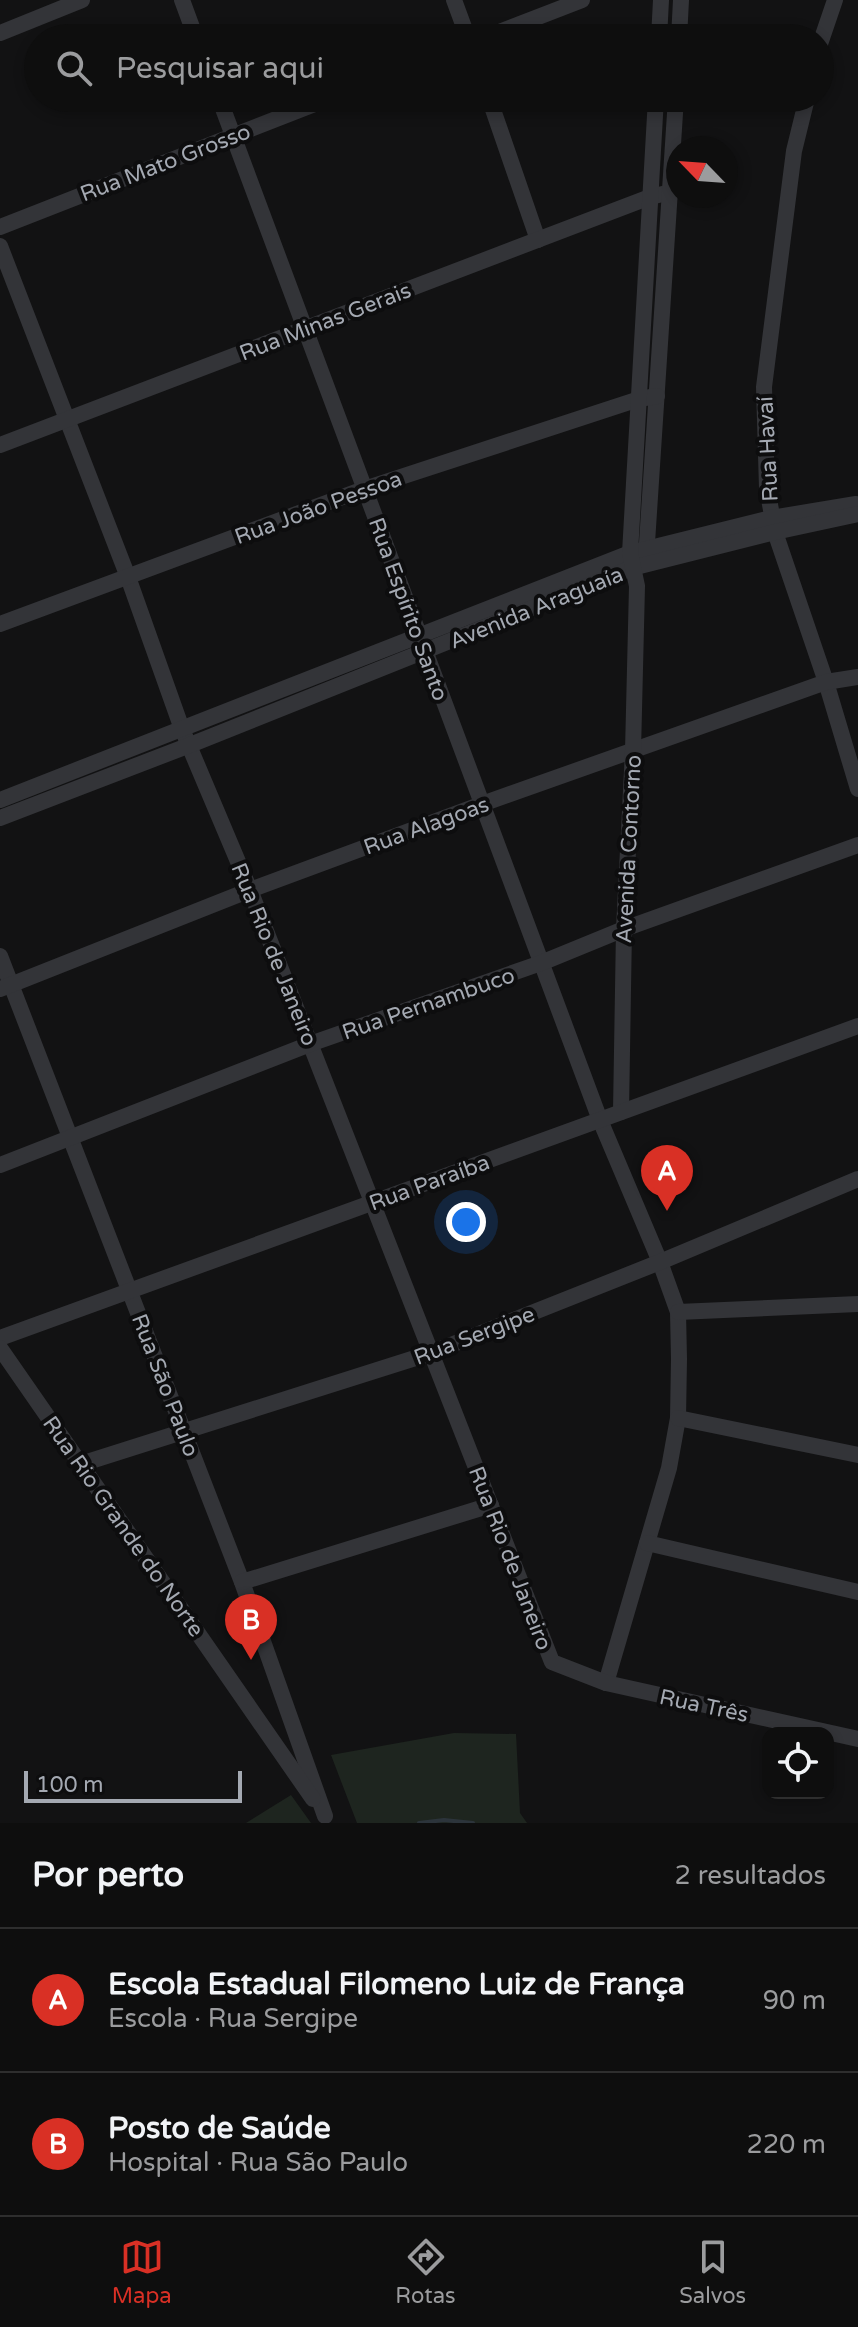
<!DOCTYPE html>
<html lang="pt">
<head>
<meta charset="utf-8">
<style>
	:root { --surface:#0e0e0e; --page:#1c1c1c; --text:#f1f3f6; --muted:#9b9c9e; --line:#2e2e2e; --accent:#d93025 }
	body { margin:0; font-family:"Varela Round",sans-serif; background:var(--page); color:var(--text) }
	.controls { position:absolute; right:24px; bottom:24px; display:grid; overflow:hidden; border-radius:16px; box-shadow:0 4px 12px #0003 }
	.controls button { width:72px; height:72px; display:grid; place-items:center; padding:0; border:0; border-bottom:2px solid var(--line); background:var(--surface); color:var(--text); font:40px sans-serif }
	.compass { position:absolute; left:666px; top:136px; width:72px; height:72px; border-radius:50%; background:var(--surface); box-shadow:0 4px 12px #0003; rotate:295deg }
	.scale { position:absolute; left:24px; bottom:20px; width:218px; box-sizing:border-box; padding-left:8px; border:4px solid #a4a9b2; border-top:0; font-size:22px; line-height:28px; white-space:nowrap; color:#a4a9b2; -webkit-text-stroke:6px #0d0d0e; paint-order:stroke }
	.you { position:absolute; left:466px; top:1222px; width:28px; height:28px; margin:-20px; border:6px solid #fff; border-radius:50%; background:#1a73e8; box-shadow:0 0 0 12px #1a73e833 }
	.badge { display:grid; place-items:center; width:52px; height:52px; border-radius:50%; background:var(--accent); color:#fff; font-size:26px; font-weight:700 }
	.pin { position:absolute; translate:-50% -66px; filter:drop-shadow(0 2px 4px #0008) }
	.pin::after { content:''; position:absolute; top:42px; width:28px; height:24px; background:inherit; clip-path:polygon(0 0,100% 0,50% 100%) }
	.list { margin:0; padding:0; list-style:none }
	h2 { display:flex; justify-content:space-between; align-items:center; height:104px; margin:0; padding:0 32px; font-size:34px }
	h2 small { font-size:26px; font-weight:400; color:var(--muted) }
	.list li { display:grid; grid-template-columns:52px 1fr auto; gap:24px; align-items:center; box-sizing:border-box; height:144px; padding:0 32px; border-top:2px solid var(--line) }
	.list b { display:block; font-size:30px; white-space:nowrap }
	.list p { margin:0; font-size:26px; white-space:nowrap; color:var(--muted) }
	.list em { font-size:26px; font-style:normal; color:var(--muted) }
	.icon { flex:none; width:44px; height:44px; fill:none; stroke:currentColor; stroke-width:2; stroke-linecap:round; stroke-linejoin:round }
	.map { position:relative; flex:none; width:858px; height:1823px; overflow:hidden }
	.search { position:absolute; background:var(--surface); box-shadow:0 4px 12px #0003; left:24px; right:24px; top:24px; height:88px; display:flex; align-items:center; gap:20px; box-sizing:border-box; padding:0 28px; border-radius:44px; color:var(--muted); font-size:30px }
	.sheet { height:392px; background:var(--surface) }
	nav { display:flex; justify-content:space-around; align-items:center; box-sizing:border-box; height:112px; border-top:2px solid var(--line); background:var(--surface); font-size:22px; color:var(--muted) }
	nav a { display:grid; justify-items:center; gap:4px }
	nav .on { color:var(--accent) }
	.map>svg:first-child { display:block }
</style>
</head>
<body>
<div class="map">
<svg width="858" height="1823" viewBox="0 0 858 1823">
	<rect width="100%" height="100%" fill="#121213"/>
	<g fill="#1e251f">
		<polygon points="454,1733 516,1734 520,1813 527,1823 357,1823 331,1755"/>
		<polygon points="291,1795 311,1823 246,1823"/>
	</g>
	<g fill="none" stroke-linecap="round" stroke-linejoin="round">
		<polyline stroke="#2c343b" stroke-width="4" points="419,1823 444,1820 473,1823"/>
		<g stroke="#333438" stroke-width="16">
			<polyline points="182,0 196,38"/>
			<polyline points="454,0 468,38"/>
			<polyline points="0,33 82,0"/>
			<polyline points="484,38 582,0"/>
			<polyline points="659,38 661,0"/>
			<polyline points="679,38 681,0"/>
			<polyline points="820,44 835,0"/>
			<polyline points="219,98 600,1120 660,1262 678,1312 679,1359 678,1418 669,1468 606,1683"/>
			<polyline points="489,98 538,240"/>
			<polyline points="807,98 794,151 764,387 767,488 775,532 826,682 858,789"/>
			<polyline points="0,227 330,98"/>
			<polyline points="0,246 128,577 182,729 250,890 552,1662 606,1683 858,1739"/>
			<polyline points="0,445 650,197 671,192"/>
			<polyline points="646,558 676,98"/>
			<polyline points="0,624 364,489 639,399 657,396"/>
			<polyline points="0,800 630,553 771,518 856,504"/>
			<polyline points="0,818 190,745 632,568 775,532 858,514"/>
			<polyline points="0,956 242,1582 325,1816"/>
			<polyline points="0,989 250,890 482,804 826,682 858,677"/>
			<polyline points="621,1112 624,929 633,751 637,586 630,553 656,98"/>
			<polyline points="0,1165 310,1044 541,963 624,929 858,845"/>
			<polyline points="678,1312 858,1304"/>
			<polyline points="0,1338 858,1026"/>
			<polyline points="0,1348 313,1799"/>
			<polyline points="678,1418 858,1455"/>
			<polyline points="81,1464 431,1353 660,1262 858,1179"/>
			<polyline points="647,1543 858,1592"/>
			<polyline points="242,1582 491,1505"/>
		</g>
	</g>
	<g text-anchor="middle" stroke-width="8" stroke-linejoin="round" paint-order="stroke">
		<g font-size="22" fill="#a4a9b2" stroke="#0d0d0e">
			<text transform="translate(165 162) rotate(-21)" y="8">Rua Mato Grosso</text>
			<text transform="translate(325 321) rotate(-21)" y="8">Rua Minas Gerais</text>
			<text transform="translate(767 449) rotate(-93)" y="8">Rua Havaí</text>
			<text transform="translate(318 507) rotate(-20)" y="8">Rua João Pessoa</text>
			<text transform="translate(536 607) rotate(-22)" y="8">Avenida Araguaía</text>
			<text transform="translate(409 609) rotate(70)" y="8">Rua Espírito Santo</text>
			<text transform="translate(426 825) rotate(-20)" y="8">Rua Alagoas</text>
			<text transform="translate(628 849) rotate(-87)" y="8">Avenida Contorno</text>
			<text transform="translate(275 954) rotate(68)" y="8">Rua Rio de Janeiro</text>
			<text transform="translate(428 1003) rotate(-19)" y="8">Rua Pernambuco</text>
			<text transform="translate(429 1182) rotate(-20)" y="8">Rua Paraíba</text>
			<text transform="translate(474 1335) rotate(-21)" y="8">Rua Sergipe</text>
			<text transform="translate(166 1385) rotate(69)" y="8">Rua São Paulo</text>
			<text transform="translate(124 1526) rotate(55)" y="8">Rua Rio Grande do Norte</text>
			<text transform="translate(511 1558) rotate(69)" y="8">Rua Rio de Janeiro</text>
			<text transform="translate(704 1705) rotate(12)" y="8">Rua Três</text>
		</g>
	</g>
</svg>
<div class="controls">
<button><svg class="icon" aria-label="locate" viewBox="0 0 24 24"><circle cx="12" cy="12" r="6"/><path d="M12 2v4M12 18v4M2 12h4M18 12h4"/></svg></button>
</div>
<svg class="compass" viewBox="-18 -18 36 36"><path d="M0-13l5 13h-10z" fill="#e53935"/><path d="M0 13l5-13h-10z" fill="#9b9c9e"/></svg>
<div class="scale">100 m</div>
<div class="you"></div>
<div class="pin badge" style="left:667px;top:1211px">A</div>
<div class="pin badge" style="left:251px;top:1660px">B</div>
<div class="search"><svg class="icon" aria-label="search" viewBox="0 0 24 24"><circle cx="10" cy="10" r="6"/><path d="M15 15l6 6"/></svg>Pesquisar aqui</div>
</div>
<section class="sheet">
<h2>Por perto<small>2 resultados</small></h2>
<ul class="list">
<li><span class="badge">A</span><div><b>Escola Estadual Filomeno Luiz de França</b><p>Escola · Rua Sergipe</p></div><em>90 m</em></li>
<li><span class="badge">B</span><div><b>Posto de Saúde</b><p>Hospital · Rua São Paulo</p></div><em>220 m</em></li>
</ul>
</section>
<nav>
<a class="on"><svg class="icon" aria-label="map" viewBox="0 0 24 24"><path d="M3 6l6-2 6 2 6-2v14l-6 2-6-2-6 2zM9 4v14M15 6v14"/></svg>Mapa</a>
<a><svg class="icon" aria-label="directions" viewBox="0 0 24 24"><path d="M12 3l9 9-9 9-9-9zM9 14v-3h6M13 9l2 2-2 2"/></svg>Rotas</a>
<a><svg class="icon" aria-label="saved" viewBox="0 0 24 24"><path d="M7 4h10v16l-5-4-5 4z"/></svg>Salvos</a>
</nav>
</body>
</html>
